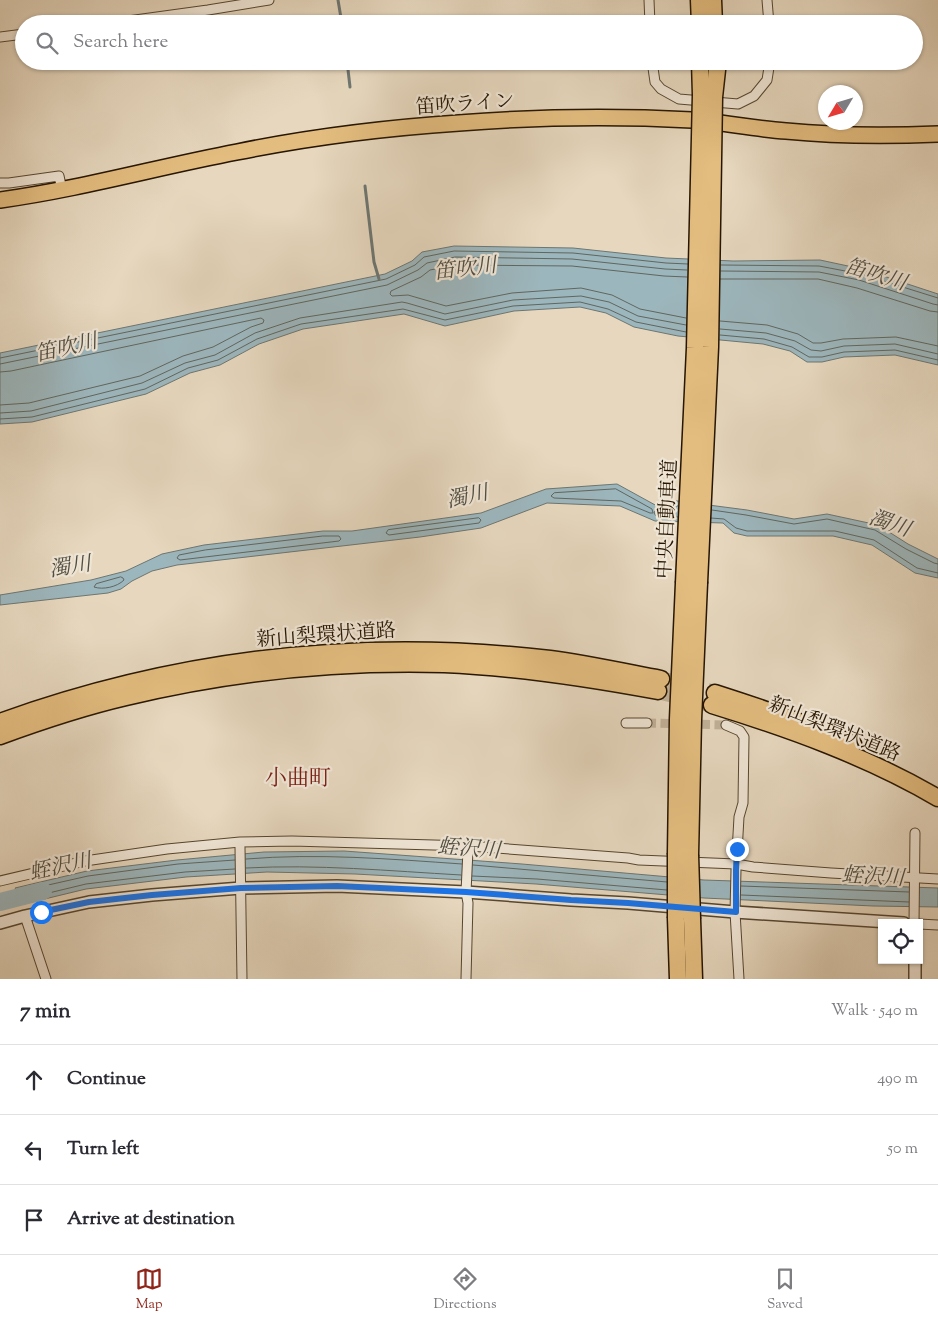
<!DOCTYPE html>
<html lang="en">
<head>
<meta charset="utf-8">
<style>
	:root { --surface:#fff; --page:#f7f7f7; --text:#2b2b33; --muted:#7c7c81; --line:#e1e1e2; --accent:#8f2418 }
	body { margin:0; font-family:"Sorts Mill Goudy","Noto Serif JP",serif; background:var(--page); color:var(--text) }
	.controls { position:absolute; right:15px; bottom:15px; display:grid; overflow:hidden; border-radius:0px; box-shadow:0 1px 4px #0004 }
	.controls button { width:45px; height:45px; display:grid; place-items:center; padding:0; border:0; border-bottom:1px solid var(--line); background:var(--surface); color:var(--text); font:25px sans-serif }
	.compass { position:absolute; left:818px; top:85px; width:45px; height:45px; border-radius:50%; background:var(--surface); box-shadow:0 1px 4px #0004; rotate:232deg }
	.stop { position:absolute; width:15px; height:15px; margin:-11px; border:4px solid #1a73e8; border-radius:50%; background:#fff }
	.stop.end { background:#1a73e8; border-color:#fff; box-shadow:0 1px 5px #0008 }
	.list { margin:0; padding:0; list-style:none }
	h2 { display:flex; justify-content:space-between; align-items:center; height:65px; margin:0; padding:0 20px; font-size:21px }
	h2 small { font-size:16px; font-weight:400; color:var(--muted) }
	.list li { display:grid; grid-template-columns:32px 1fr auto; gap:15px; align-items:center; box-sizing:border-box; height:70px; padding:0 20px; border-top:1px solid var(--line) }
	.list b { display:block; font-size:19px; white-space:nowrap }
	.list em { font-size:16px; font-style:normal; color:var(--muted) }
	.icon { flex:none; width:28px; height:28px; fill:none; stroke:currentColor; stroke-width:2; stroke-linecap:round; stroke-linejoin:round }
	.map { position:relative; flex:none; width:938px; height:979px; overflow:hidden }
	.search { position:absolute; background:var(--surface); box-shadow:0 1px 4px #0004; left:15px; right:15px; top:15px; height:55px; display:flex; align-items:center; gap:12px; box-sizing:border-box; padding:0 18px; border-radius:28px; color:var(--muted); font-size:19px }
	.sheet { height:275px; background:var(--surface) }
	nav { display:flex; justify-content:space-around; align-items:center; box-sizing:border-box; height:70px; border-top:1px solid var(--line); background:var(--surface); font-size:14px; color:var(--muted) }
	nav a { display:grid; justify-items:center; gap:2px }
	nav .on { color:var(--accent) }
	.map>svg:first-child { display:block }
</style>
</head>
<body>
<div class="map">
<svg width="938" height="979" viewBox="0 0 938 979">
	<rect width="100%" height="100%" fill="#e6d7be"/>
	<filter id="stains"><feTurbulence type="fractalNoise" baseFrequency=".004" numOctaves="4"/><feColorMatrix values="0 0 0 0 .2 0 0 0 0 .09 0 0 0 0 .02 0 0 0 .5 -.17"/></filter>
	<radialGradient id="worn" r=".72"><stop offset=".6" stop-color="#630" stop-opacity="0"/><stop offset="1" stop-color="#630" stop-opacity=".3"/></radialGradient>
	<g fill="#9cb6bd" stroke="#6d7671">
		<polygon points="454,246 573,248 666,258 733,261 820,260 862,269 938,294 938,365 895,355 844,357 822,362 807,362 790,351 763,344 678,336 634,327 606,313 580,307 514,311 445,326 404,314 303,329 259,344 220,365 190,373 146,394 32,422 0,424 0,353 385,274 412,261 422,252"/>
		<polygon points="617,484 657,506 670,500 747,510 794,519 827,514 878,525 908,544 938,559 938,578 915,573 872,545 833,536 747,536 734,533 723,523 655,521 620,506 547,503 481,528 420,537 177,565 152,571 132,581 121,589 108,593 0,605 0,595 91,580 126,571 162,554 204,545 323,531 352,531 481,513 546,489"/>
		<polygon points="344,851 522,864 704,880 938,888 938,907 873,906 704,898 536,884 355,874 267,872 186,877 86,889 24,904 15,888 87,871 177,860 264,852"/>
	</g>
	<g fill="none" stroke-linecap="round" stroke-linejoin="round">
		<g stroke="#61665e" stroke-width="1">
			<polyline points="721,265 819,266 861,274 938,298"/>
			<polyline points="721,271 819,272 859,280 933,304 938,305"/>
			<polyline points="720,279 818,279 857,288 930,311 938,312"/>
			<polyline points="686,318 640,309 612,295 581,288 512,293 446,306 408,295 392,296 390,294 391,291 421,277 430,270 456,265 572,266 664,276 687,277"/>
			<polyline points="720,321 767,325 798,334 813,343 821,343 843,339 896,337 938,346"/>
			<polyline points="720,329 766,333 795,341 811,350 821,351 844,346 895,344 938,354"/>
			<polyline points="720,335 764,339 792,347 809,357 822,357 844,352 895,350 938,360"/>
			<polyline points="0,358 386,279 415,265 424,257 454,251 573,253 666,263 688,264"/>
			<polyline points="0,364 387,285 418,270 427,263 455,257 572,259 665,269 687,270"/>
			<polyline points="0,372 11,371 261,318 264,320 263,323 251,327 213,347 183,356 140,376 29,403 0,405"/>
			<polyline points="0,413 31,411 142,383 185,363 215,355 255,333 300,318 402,302 407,303 445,314 513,300 581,296 609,302 638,316 686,325"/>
			<polyline points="0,419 32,417 145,389 188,368 218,360 257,339 301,324 403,309 445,320 513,306 580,302 608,309 636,322 686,332"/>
			<polygon points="616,489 652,509 653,513 650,513 621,501 554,498 551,496 554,493"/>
			<polyline points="712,510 746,515 794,524 827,519 875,530 906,549 934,563 938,564"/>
			<path d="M678 517 656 516 654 513 655 511C665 510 667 505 678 506"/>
			<polygon points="479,518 481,520 479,523 389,535 386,533 388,530"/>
			<polyline points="711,518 724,519 736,528 747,531 835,531 874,540 917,568 938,573"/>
			<polygon points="323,536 339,536 341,539 339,541 180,560 177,558 179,555 205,550"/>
			<path d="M121 577 123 578 124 580C117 587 103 590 94 587L96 584Z"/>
			<path d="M246 859C318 853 390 859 462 864"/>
			<polyline points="235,860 178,864 88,876 26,890 24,893 26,897 28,898 86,884 185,872 235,869"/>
			<polyline points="473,865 667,882"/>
			<path d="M246 868C317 864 390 871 461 875"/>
			<polyline points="472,876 537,879 667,890"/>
			<polyline points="741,886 909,892"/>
			<polyline points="741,895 909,902"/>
		</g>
		<g stroke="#6d7671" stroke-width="3">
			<polyline points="338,0 342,24"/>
			<polyline points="347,61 350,87"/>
			<polyline points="365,186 374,262 379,279"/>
		</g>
		<polyline stroke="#9cb6bd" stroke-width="18" points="0,902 43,891"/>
		<polyline stroke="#c0b098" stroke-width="9" stroke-dasharray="9 4.5" stroke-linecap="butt" points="647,723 726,725"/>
		<g stroke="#c0b098" stroke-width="16" stroke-dasharray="16 8" stroke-linecap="butt">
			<polyline points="661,679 715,693"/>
			<polyline points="658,691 712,705"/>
		</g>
		<defs>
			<g id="minor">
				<polyline points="649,0 650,24"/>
				<polyline points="767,0 769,24"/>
				<polyline points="106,24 208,10 269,0"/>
				<polyline points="0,37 24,34"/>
				<polyline points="652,61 655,82 661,89 679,99 738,104 754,96 767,80 770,61"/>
				<polyline points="0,183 9,183 59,176 62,190"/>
				<polyline points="626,723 647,723"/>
				<polyline points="726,725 740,731 744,737 743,803 739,817 736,870 735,912 739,979"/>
				<polyline points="240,847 242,979"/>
				<polyline points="0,881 85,861 167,849 240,842 292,841 469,846 628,858 639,860 736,864 753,867 831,873 938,879"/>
				<polyline points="25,916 46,979"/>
				<polyline points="914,923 915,833"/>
				<polyline points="919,924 938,925"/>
				<polyline points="466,979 468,903 466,892 468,850"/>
			</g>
			<g id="tertiary">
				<polyline points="0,923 25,916 89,902 152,895 241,888 337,886 466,892 571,900 628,903 735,912 904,923"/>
				<polyline points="915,960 915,979"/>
			</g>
			<path id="trunk" d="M0 200C80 189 158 167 237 152 311 137 384 128 459 123 536 117 614 116 692 120 723 122 754 129 786 131 836 136 887 136 938 134"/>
			<g id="motorway">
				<polyline points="699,0 700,24"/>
				<polyline points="713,0 714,24"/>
				<polyline points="700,61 701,95"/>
				<polyline points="714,97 718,61"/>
				<path d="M715 693C762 708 808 724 853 744"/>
				<path d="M712 705C790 729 868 757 938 798"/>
				<path d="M0 722C177 658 363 637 550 659 587 664 624 672 661 679"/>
				<path d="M0 736C41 721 83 707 126 697 230 672 337 661 444 664 516 667 588 678 658 691"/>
				<polyline points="676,853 678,719 684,583"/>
				<polyline points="690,855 693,720 699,583"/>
				<polyline points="676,918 678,979"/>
				<polyline points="692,919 694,979"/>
			</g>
		</defs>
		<use href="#minor" stroke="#564630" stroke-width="11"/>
		<use href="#tertiary" stroke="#564630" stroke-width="14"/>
		<use href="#trunk" stroke="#261500" stroke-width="18"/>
		<use href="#motorway" stroke="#261500" stroke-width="19"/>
		<use href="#minor" stroke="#efe5d5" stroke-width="9"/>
		<use href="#tertiary" stroke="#efe5d5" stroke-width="11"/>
		<use href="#trunk" stroke="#e3bc7f" stroke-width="15"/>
		<use href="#motorway" stroke="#e3bc7f" stroke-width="16"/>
		<defs>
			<g id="motorway-bridge">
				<polyline points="684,583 695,348 701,95"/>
				<polyline points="699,583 710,347 714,97"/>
				<polyline points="676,853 676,918"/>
				<polyline points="690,855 692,919"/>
			</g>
		</defs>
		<use href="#motorway-bridge" stroke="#261500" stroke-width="19" stroke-linecap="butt"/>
		<use href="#motorway-bridge" stroke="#e3bc7f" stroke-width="16"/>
	</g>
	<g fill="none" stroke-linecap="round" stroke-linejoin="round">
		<polyline stroke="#1a73e8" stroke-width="6" points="41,912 89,902 152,895 241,888 337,886 466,892 571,900 628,903 736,912 736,870 737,849"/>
	</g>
	<g text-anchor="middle" stroke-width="4.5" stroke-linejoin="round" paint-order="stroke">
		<g font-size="20" fill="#261500" stroke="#efe5d5">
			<text transform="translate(465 103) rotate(-4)" y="7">笛吹ライン</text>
			<text transform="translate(666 519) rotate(-87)" y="7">中央自動車道</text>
			<text transform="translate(326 634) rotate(-4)" y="7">新山梨環状道路</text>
			<text transform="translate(835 728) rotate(22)" y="7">新山梨環状道路</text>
		</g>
		<g font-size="21" font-style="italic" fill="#4f4d42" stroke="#efe5d5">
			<text transform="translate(465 268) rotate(-7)" y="7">笛吹川</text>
			<text transform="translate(876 274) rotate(17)" y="7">笛吹川</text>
			<text transform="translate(66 347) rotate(-13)" y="7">笛吹川</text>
			<text transform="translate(467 496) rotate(-12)" y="7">濁川</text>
			<text transform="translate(890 523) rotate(19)" y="7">濁川</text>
			<text transform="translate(70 566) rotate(-9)" y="7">濁川</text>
			<text transform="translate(469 848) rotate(4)" y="7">蛭沢川</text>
			<text transform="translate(60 866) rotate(-12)" y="7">蛭沢川</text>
			<text transform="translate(873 876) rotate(3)" y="7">蛭沢川</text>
		</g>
		<g font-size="22" fill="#7a1f14" stroke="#efe5d5">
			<text x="298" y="785">小曲町</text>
		</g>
	</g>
	<rect width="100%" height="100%" filter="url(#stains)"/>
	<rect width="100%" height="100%" fill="url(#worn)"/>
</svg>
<div class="controls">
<button><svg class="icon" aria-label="locate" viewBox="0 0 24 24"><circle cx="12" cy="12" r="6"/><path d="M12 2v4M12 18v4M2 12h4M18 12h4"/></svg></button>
</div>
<svg class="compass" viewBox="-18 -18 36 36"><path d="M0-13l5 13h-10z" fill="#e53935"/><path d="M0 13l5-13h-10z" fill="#7c7c81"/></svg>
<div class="stop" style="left:41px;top:912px"></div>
<div class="stop end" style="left:737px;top:849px"></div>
<div class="search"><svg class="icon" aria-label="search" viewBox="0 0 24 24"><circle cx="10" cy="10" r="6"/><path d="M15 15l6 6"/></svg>Search here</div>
</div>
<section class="sheet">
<h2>7 min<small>Walk · 540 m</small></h2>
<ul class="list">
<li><svg class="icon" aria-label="ahead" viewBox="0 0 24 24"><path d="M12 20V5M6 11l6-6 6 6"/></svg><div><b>Continue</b></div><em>490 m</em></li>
<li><svg class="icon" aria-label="left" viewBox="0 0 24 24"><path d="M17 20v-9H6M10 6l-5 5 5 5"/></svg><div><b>Turn left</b></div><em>50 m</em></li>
<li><svg class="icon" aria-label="arrive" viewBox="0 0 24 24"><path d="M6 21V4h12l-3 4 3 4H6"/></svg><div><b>Arrive at destination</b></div></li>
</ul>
</section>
<nav>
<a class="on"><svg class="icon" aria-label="map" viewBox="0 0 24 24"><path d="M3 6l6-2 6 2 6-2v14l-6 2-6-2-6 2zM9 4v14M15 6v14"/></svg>Map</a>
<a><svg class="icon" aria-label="directions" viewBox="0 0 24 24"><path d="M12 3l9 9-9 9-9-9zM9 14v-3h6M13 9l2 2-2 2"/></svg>Directions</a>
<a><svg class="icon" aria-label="saved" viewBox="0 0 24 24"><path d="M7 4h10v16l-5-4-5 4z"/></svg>Saved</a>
</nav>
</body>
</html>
